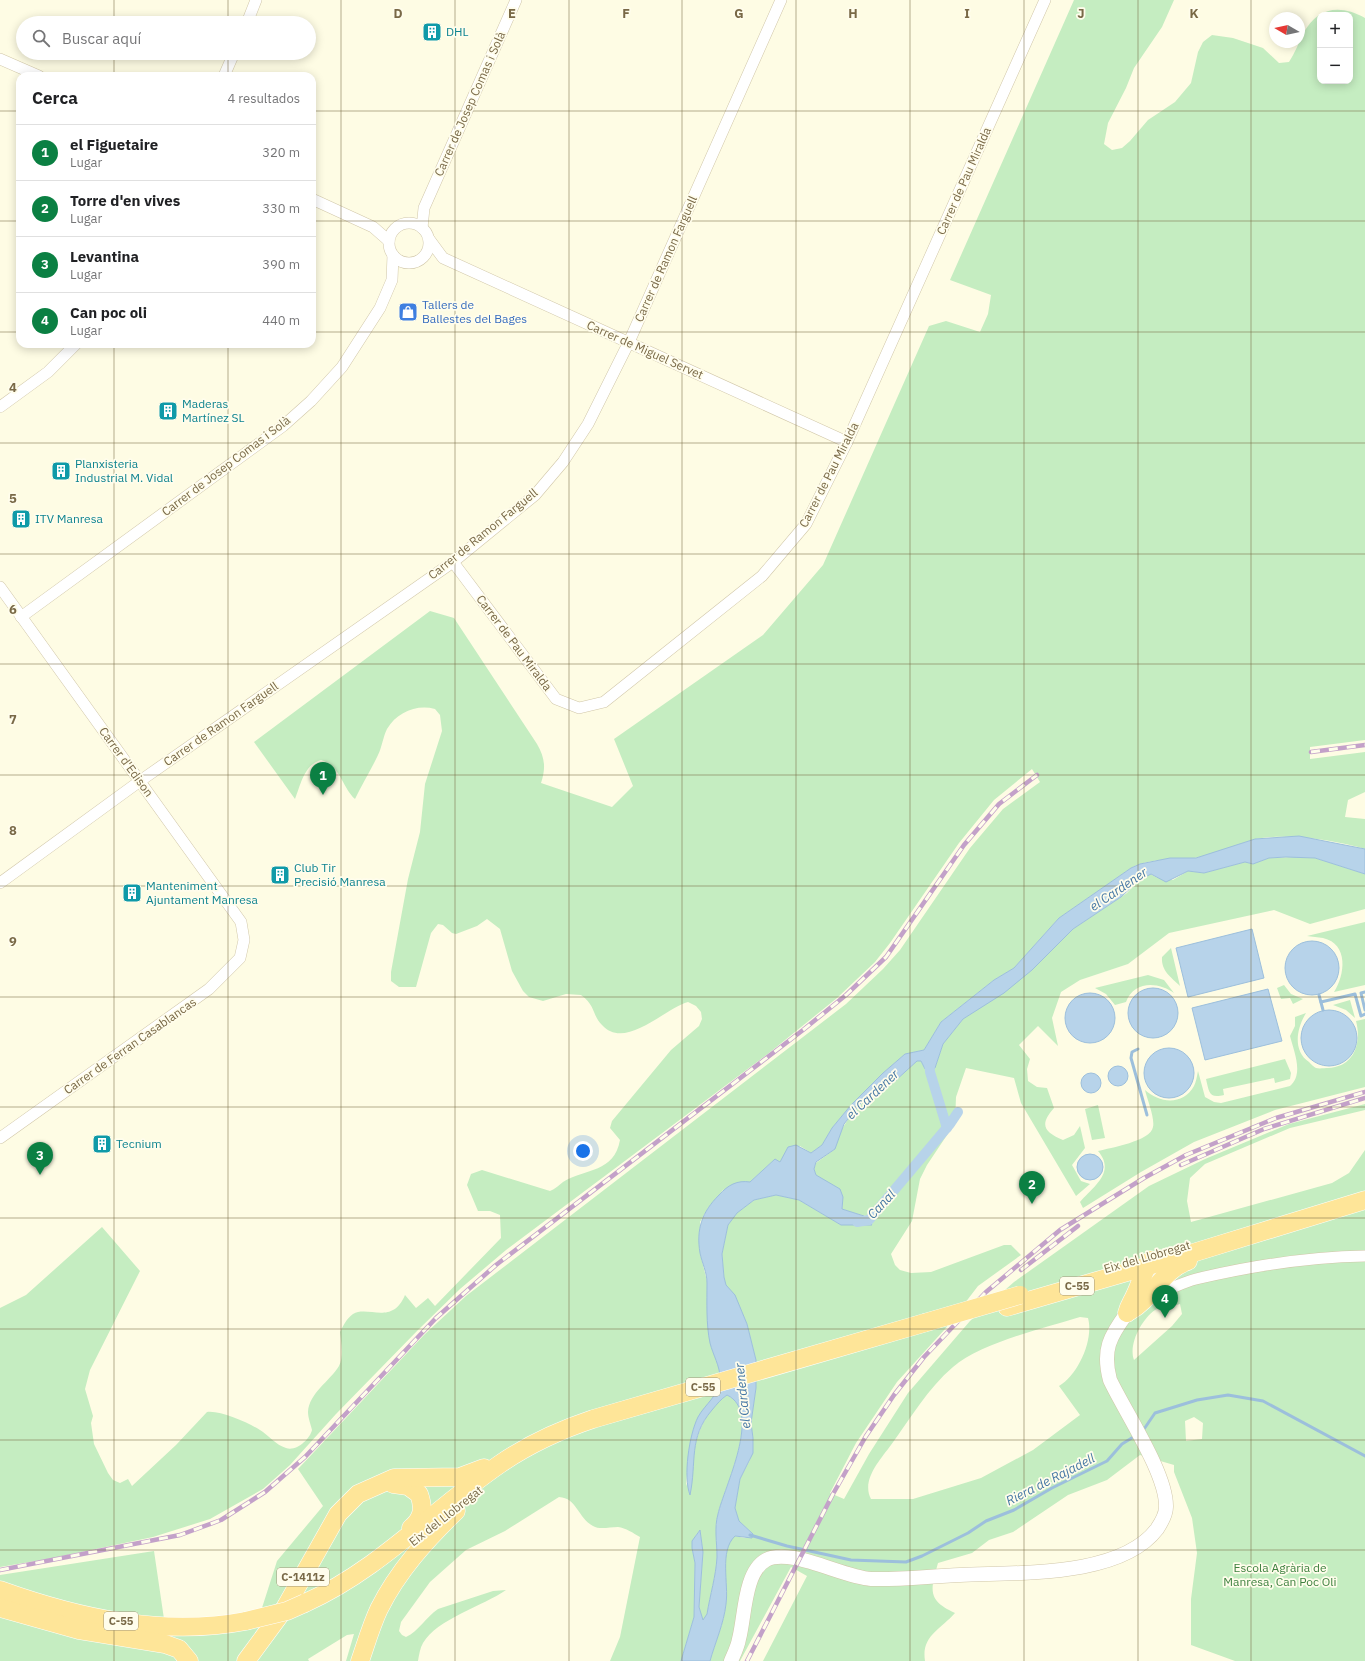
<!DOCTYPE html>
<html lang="es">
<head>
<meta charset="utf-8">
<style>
	:root { --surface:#fff; --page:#f2f2f2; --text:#202124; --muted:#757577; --line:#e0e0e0; --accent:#0b8043 }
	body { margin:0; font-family:"IBM Plex Sans",sans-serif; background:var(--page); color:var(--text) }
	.controls { position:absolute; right:12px; top:12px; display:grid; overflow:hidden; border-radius:8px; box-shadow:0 2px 10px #0003 }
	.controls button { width:36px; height:36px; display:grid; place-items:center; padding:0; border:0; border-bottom:1px solid var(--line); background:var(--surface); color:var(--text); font:20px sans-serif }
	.compass { position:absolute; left:1269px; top:12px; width:36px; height:36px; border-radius:50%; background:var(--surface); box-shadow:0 2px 10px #0003; rotate:279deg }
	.you { position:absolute; left:583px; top:1151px; width:14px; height:14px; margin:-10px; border:3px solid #fff; border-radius:50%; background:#1a73e8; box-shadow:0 0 0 6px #1a73e833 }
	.badge { display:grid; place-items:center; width:26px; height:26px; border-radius:50%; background:var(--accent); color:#fff; font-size:13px; font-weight:700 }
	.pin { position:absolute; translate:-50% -33px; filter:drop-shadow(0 1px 2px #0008) }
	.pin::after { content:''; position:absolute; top:21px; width:14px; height:12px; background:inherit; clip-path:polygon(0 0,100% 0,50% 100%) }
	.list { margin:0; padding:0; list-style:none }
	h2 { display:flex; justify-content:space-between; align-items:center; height:52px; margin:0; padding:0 16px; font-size:17px }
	h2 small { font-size:13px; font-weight:400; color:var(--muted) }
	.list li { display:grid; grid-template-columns:26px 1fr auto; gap:12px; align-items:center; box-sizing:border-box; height:56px; padding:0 16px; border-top:1px solid var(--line) }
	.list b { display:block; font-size:15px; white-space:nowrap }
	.list p { margin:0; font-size:13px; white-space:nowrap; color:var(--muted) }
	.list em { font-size:13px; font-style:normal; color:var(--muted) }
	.icon { flex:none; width:22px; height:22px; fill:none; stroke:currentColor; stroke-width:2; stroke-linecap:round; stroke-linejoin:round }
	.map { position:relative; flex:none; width:1365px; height:1661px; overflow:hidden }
	.search { position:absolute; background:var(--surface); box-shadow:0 2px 10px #0003; left:16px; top:16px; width:300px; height:44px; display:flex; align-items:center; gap:10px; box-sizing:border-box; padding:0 14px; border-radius:22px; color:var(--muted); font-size:15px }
	.panel { position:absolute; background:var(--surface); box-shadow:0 2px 10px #0003; left:16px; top:72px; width:300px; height:276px; border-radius:12px }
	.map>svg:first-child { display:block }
</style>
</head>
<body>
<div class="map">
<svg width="1365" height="1661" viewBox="0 0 1365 1661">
	<rect width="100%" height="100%" fill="#fefce4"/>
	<g fill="#c5edc1" fill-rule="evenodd">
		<path d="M1074 0H1174L1162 27 1134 68 1126 88 1108 123 1104 144 1112 150 1122 148 1130 141 1148 120 1175 102 1191 83 1198 52 1203 42 1212 35 1233 38 1263 48 1279 63 1289 62C1295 53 1298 44 1303 34 1317 7 1340 4 1365 18V740L1310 747V759L1365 752V792L1348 800 1345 817 1365 819V849C1336 840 1285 833 1256 839 1235 844 1216 856 1194 858 1172 861 1152 857 1131 868L1059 918 1014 968 994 980 941 1022 924 1050 905 1054 883 1073 851 1105 832 1128 822 1145 811 1153 800 1146 779 1162 775 1159 750 1182 723 1190 708 1208 700 1222V1253L707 1281 710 1341 720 1371V1380L717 1393 703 1410 695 1425 688 1462 686 1486C693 1472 691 1470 693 1456 697 1432 707 1409 727 1395 763 1412 724 1487 718 1514 714 1528 717 1542 717 1557 716 1576 710 1595 707 1614L703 1621 699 1607 703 1552 700 1530 696 1535 692 1548 695 1563 694 1617 681 1661H610L620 1637 640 1537C633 1533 626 1528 618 1527 609 1527 600 1530 593 1526 578 1518 577 1498 559 1497L505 1531 466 1550 430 1582 401 1622 399 1631 402 1635 406 1637C419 1631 426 1617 438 1609L493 1591 506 1590C483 1606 437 1619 423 1643 420 1648 419 1655 418 1661H346L354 1634 347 1635 308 1659 309 1661H0V1575L154 1551 164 1619 200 1621 261 1611 277 1561 323 1506 298 1469 424 1335 466 1296 846 1004 883 969 900 950 970 848 1003 809 1040 782 1032 769 994 800 959 843 890 943 875 962 837 998 769 1053 506 1250 460 1289 418 1330 336 1414 290 1465 263 1489 210 1519 153 1537 53 1558 0 1567V1308L26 1295 102 1227 140 1271 90 1370 85 1389 93 1416 91 1423 94 1444 108 1473 113 1480 120 1483 128 1479 132 1486 176 1445 207 1412C220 1410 249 1423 260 1430 268 1435 276 1445 286 1448 296 1452 310 1439 312 1430 311 1425 308 1418 308 1412 309 1393 330 1381 339 1366 344 1356 341 1342 340 1332 343 1326 347 1318 353 1314 368 1305 392 1326 405 1295L416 1308 428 1298 435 1306 501 1238 500 1215 490 1211H478L467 1185 471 1174 482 1170 550 1191C555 1189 559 1185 563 1182 586 1168 614 1173 620 1140L610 1128 612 1121 671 1050 699 1026 702 1019 701 1012 696 1006 688 1002C665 1008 625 1051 602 1025 592 1015 596 1006 581 995L566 994 543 1001 529 997 523 991 512 971 500 929 487 919 477 926 456 934 452 933 443 925 438 924 431 933 416 987H399L391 981V972L408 879 420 832 425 784 442 731 440 715 435 709C417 704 397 712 387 729 383 737 382 747 378 755 371 770 362 784 355 799 342 787 340 765 321 760 304 765 301 784 295 799L254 742 430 611 454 618 537 744C545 758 546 768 541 783L612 807 633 786 614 739 763 635 823 565 929 326 946 321 980 332 988 314 991 295 950 280ZM1320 15H1350V81H1320Z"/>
		<path d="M1295 857 1315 858 1365 874V909L1310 924 1274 910 1169 933 1128 964 1080 980 1061 992 1052 1018 1058 1046 1038 1026 1019 1045 1030 1059 1027 1069 1028 1081 1037 1087 1047 1088 1054 1108C1039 1125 1044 1132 1063 1140L1074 1135 1080 1126 1085 1148 1072 1165 1081 1181 1090 1184 1076 1196 1021 1103 1014 1078 966 1068 956 1097 955 1123 927 1165 920 1179 912 1221 891 1254 895 1265 900 1270 911 1273 931 1272 1004 1245H1011L1021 1255 978 1286 945 1329 897 1382 856 1443 830 1493 844 1499 869 1454 908 1393 970 1321 1014 1282 1149 1186 1205 1159 1289 1124 1365 1104V1110L1290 1128 1205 1164 1190 1178 1187 1201 1191 1222 1332 1183 1349 1173 1365 1150V1661H1235L1191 1645V1599L1197 1553 1192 1518 1174 1472V1465L1140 1455 1107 1480 1068 1495 1013 1532 989 1540 972 1553 938 1563C931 1589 926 1600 955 1613 940 1630 921 1636 925 1661H763L807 1576 791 1567 740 1661H710C715 1643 724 1623 726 1604 729 1584 719 1551 734 1536L745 1538 753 1534 739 1521 735 1508 740 1479 750 1460 753 1438 751 1423 756 1388V1360L747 1324 735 1296 726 1285 724 1277 722 1254 728 1225 737 1213 754 1200 776 1195 799 1200 841 1225H872L864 1216 842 1209C845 1184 833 1188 816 1175L814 1169 816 1163 835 1149 840 1132 852 1113 871 1095 894 1082 917 1061H921L925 1069 932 1071 935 1068 943 1044 963 1019 1032 970 1073 929 1127 893 1138 881 1150 874 1158 878 1173 880 1188 871 1204 873 1245 862 1253 864 1269 858ZM1180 1304 1182 1314 1172 1326 1134 1360C1128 1344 1142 1319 1155 1310 1161 1306 1173 1306 1180 1304ZM1080 1317 1088 1318C1094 1340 1078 1375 1059 1386L1080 1415 1033 1450 981 1478 913 1499H871C861 1480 880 1460 891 1445 910 1419 928 1388 953 1367 981 1343 1044 1328 1080 1317ZM1194 1417 1203 1423 1202 1439 1186 1441 1185 1421Z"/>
		<path d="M1365 922V985L1334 992C1345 975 1349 944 1323 938 1318 937 1312 937 1307 936Z"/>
		<path d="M1171 948 1180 986C1171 977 1161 971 1162 957Z"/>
		<path d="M1148 975 1164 980 1174 993C1159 982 1134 980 1126 1002L1115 1005 1106 994 1095 988Z"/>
		<polygon points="1284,985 1291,994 1303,999 1293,1004 1290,998 1281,999 1277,988"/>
		<polygon points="1350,1000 1355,1018 1346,1010 1333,1005"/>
		<path d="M1306 1013C1297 1028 1292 1050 1309 1062 1311 1064 1314 1067 1316 1068 1319 1069 1325 1068 1328 1068 1354 1067 1362 1043 1356 1021L1365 1019V1087L1275 1110 1194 1142 1141 1172 1083 1208 1080 1202C1094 1186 1116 1172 1098 1151 1110 1148 1151 1141 1153 1127 1155 1118 1147 1099 1145 1090 1159 1103 1183 1106 1194 1086 1196 1082 1197 1076 1198 1071L1205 1097 1214 1102 1221 1103 1290 1086C1304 1074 1294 1052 1290 1036L1295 1026V1017Z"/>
		<path d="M1285 1059 1291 1073 1290 1079 1275 1083 1274 1078 1223 1089 1224 1095C1209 1099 1209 1092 1206 1079Z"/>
		<polygon points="1098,1105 1105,1138 1092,1140 1085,1109"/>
	</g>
	<g fill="#b7d3ea" stroke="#9cbfdc">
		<path d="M1299 836 1365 849V874L1315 858 1286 857 1269 858 1253 864 1245 862 1204 873 1188 871 1166 882 1151 874 1138 881 1121 897 1073 929 1032 970 1004 993 963 1019 943 1044 935 1068 929 1071 925 1069 921 1061H917L894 1082 875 1092 861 1103 844 1124 835 1149 816 1162 814 1169 816 1175 840 1189 843 1197 842 1209 864 1216 872 1225H841L799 1200 776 1195 754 1200 737 1213 728 1225 722 1254 724 1277 726 1285 735 1295 747 1324 756 1360V1388L751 1423 753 1438V1453L740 1479 735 1508 739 1521 753 1534 752 1538 735 1536C719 1551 729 1584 726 1604 724 1623 715 1643 710 1661H681L694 1617 695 1563 692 1548V1541L700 1530 703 1552 699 1607 703 1620 707 1614C710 1595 716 1576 717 1557 717 1542 714 1528 718 1514 724 1487 763 1412 727 1395 721 1399 717 1404 712 1410 688 1438 697 1462 690 1495 683 1477 689 1435 698 1417 705 1404 720 1395 720 1378 720 1366 713 1355 710 1343 706 1324 707 1302 707 1283 707 1272 702 1263 700 1253 696 1229 702 1212 719 1195 728 1185 737 1180 750 1182L775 1159 780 1162 788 1147 796 1145 811 1153 822 1145 832 1128 851 1105 883 1073 905 1054 924 1050 941 1022 994 980 1014 968 1059 918 1131 868 1140 864 1170 858H1196L1255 839Z"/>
		<polygon points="1252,929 1264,978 1188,997 1176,948"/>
		<circle cx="1312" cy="968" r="27"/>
		<circle cx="1153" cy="1013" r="25"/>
		<polygon points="1268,989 1282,1041 1205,1060 1192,1008"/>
		<circle cx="1090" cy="1018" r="25"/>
		<circle cx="1329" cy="1038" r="28"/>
		<circle cx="1169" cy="1073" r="25"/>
		<circle cx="1118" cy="1076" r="10"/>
		<circle cx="1091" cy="1083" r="10"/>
		<circle cx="1090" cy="1167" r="13"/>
	</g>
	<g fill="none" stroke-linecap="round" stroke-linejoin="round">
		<g stroke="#9cbfdc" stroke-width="3">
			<polyline points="1365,992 1361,993 1365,1010"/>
			<polyline points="1319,995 1323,1010"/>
			<polyline points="1321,1002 1355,994 1361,1016 1365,1014"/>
			<polyline points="1138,1049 1132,1052 1131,1058 1147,1115"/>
			<polyline points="1142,1432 1155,1413 1197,1400 1228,1395 1263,1401 1365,1456"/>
			<polyline points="750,1535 787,1546 851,1560 906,1562 922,1556 968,1533 986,1521 1014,1510 1052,1488 1107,1461 1122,1444 1135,1436"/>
		</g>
		<g stroke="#b7d3ea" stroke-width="10">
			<polyline points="929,1058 930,1072 947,1128"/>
			<polyline points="857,1222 869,1220 950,1124 958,1112"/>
		</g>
		<defs>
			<g id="minor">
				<polyline points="247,23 256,0"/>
				<polyline points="0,59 39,76"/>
				<polyline points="224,76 234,53"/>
				<polyline points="312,199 373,227 389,241"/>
				<circle cx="409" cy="243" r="20"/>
				<polyline points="422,228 424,208 516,0"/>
				<polyline points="429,239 443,258 847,442"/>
				<polyline points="0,407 48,372 76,344"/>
				<polyline points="453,562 556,699 579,708 604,702 762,576 806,524 847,442 1045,0"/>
				<polyline points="0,587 241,922 244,940 240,958 209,989 0,1138"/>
				<polyline points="21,617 283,426 311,401 342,367 380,308 392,280 393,255"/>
				<polyline points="0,883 140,781 453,562 535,495 563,462 588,424 629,342 781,0"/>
				<path d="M1150 1295C1166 1292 1180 1283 1196 1279 1251 1266 1308 1257 1365 1256"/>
			</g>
			<path id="tertiary" d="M731 1661C734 1654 738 1646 739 1639 745 1617 744 1572 766 1560 790 1547 842 1577 871 1579 900 1580 931 1576 960 1575 1016 1572 1120 1578 1157 1529 1161 1523 1166 1515 1166 1507 1167 1474 1125 1412 1110 1380 1102 1350 1110 1336 1127 1313"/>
			<g id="trunk">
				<polyline points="1007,1307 1196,1252 1365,1200"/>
				<path d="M1130 1311C1153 1298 1162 1270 1188 1261"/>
				<path d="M1127 1313C1129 1305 1132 1302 1135 1295 1141 1283 1143 1271 1151 1260"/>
				<path d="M393 1484 408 1486 419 1494C424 1508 423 1518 411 1528"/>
				<path d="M0 1590C78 1618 163 1637 246 1621"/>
				<path d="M305 1603C379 1570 434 1509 500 1464 529 1444 560 1430 593 1419L924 1323"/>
				<polyline points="0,1608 79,1630 165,1644 179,1649 189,1661"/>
				<polyline points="246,1661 285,1608 338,1514 358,1494 394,1478 460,1477 484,1468"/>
				<path d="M360 1661C366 1644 371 1626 379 1609 398 1571 426 1540 456 1511"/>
			</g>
		</defs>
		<use href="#minor" stroke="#d1c7a9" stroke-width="12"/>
		<use href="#tertiary" stroke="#d1c7a9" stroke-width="15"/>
		<use href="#trunk" stroke="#fff" stroke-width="19"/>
		<use href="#minor" stroke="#fff" stroke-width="11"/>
		<use href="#tertiary" stroke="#fff" stroke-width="14"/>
		<use href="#trunk" stroke="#fee598" stroke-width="18"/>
		<defs>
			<g id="rail">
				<polyline points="1311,752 1365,745"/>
				<polyline points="1181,1165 1264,1129 1365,1098"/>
				<polyline points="1021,1270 1078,1226"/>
				<polyline points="0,1570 180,1535 221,1520 265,1492 305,1457 436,1318 496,1265 803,1030 846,995 886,957 964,845 999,804 1037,775"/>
				<polyline points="747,1661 833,1494 866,1436 894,1395 924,1357 986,1292 1060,1230 1144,1178 1186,1155 1276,1118 1365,1092"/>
			</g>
		</defs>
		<use href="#rail" stroke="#c3a1c9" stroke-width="4.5"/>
		<use href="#rail" stroke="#fffdec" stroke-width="3" stroke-dasharray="9" stroke-linecap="butt"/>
		<defs>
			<g id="trunk-bridge">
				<polyline points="924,1323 1020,1295"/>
				<polyline points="246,1621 287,1611 305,1603"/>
			</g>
		</defs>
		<use href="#trunk-bridge" stroke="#fff" stroke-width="19" stroke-linecap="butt"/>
		<use href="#trunk-bridge" stroke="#fee598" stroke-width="18"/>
	</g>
	<path fill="none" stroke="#796947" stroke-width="1" stroke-opacity="0.55" d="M114 0V23M228 0V23M341 0V1661M455 0V1661M569 0V1661M682 0V1661M796 0V1661M910 0V1661M1024 0V1661M1138 0V1661M1251 0V1661M114 53V76M228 53V76M0 111H20M312 111H1365M0 221H20M312 221H1365M0 332H20M312 332H1365M114 344V1661M228 344V1661M0 443H1365M0 554H1365M0 664H1365M0 775H1365M0 886H1365M0 997H1365M0 1107H1365M0 1218H1365M0 1329H1365M0 1440H1365M0 1550H1365"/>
	<defs>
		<symbol id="building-square" viewBox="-11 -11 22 22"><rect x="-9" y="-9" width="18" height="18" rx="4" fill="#0f9aa8" stroke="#fffdec"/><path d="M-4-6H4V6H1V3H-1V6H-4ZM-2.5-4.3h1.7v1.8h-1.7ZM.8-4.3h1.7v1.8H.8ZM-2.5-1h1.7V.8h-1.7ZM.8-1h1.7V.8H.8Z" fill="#fff"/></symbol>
		<symbol id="shop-square" viewBox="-11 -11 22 22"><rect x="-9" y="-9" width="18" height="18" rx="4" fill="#3f7fe0" stroke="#fffdec"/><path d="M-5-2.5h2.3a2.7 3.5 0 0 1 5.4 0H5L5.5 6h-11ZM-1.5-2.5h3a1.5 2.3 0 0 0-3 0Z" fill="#fff"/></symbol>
	</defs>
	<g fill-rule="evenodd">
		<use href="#building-square" x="421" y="21" width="22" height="22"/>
		<use href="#shop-square" x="397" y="301" width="22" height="22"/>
		<use href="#building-square" x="157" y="400" width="22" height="22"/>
		<use href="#building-square" x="50" y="460" width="22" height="22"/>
		<use href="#building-square" x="10" y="508" width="22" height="22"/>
		<use href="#building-square" x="269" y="864" width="22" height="22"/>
		<use href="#building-square" x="121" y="882" width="22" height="22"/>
		<use href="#building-square" x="91" y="1133" width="22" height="22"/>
	</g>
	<g text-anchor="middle" stroke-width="3.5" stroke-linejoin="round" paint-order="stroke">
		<g fill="#fffdec" stroke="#a19578" stroke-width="1">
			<rect x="1060" y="1277" width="34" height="18" rx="3"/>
			<rect x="686" y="1378" width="34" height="18" rx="3"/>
			<rect x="277" y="1568" width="52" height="18" rx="3"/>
			<rect x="104" y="1612" width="34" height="18" rx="3"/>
		</g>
		<g font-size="11" font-weight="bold" fill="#796947">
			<text x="1077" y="1290">C-55</text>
			<text x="703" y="1391">C-55</text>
			<text x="303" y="1581">C-1411z</text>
			<text x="121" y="1625">C-55</text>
		</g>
		<g font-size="12" fill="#0d838f" stroke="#fffdec" text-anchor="start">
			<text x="446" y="36">DHL</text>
			<text x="182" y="408">Maderas<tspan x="182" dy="14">Martínez SL</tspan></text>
			<text x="75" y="468">Planxisteria<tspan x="75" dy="14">Industrial M. Vidal</tspan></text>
			<text x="35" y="523">ITV Manresa</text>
			<text x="294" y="872">Club Tir<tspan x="294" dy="14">Precisió Manresa</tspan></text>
			<text x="146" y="890">Manteniment<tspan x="146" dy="14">Ajuntament Manresa</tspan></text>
			<text x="116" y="1148">Tecnium</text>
		</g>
		<g font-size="12" fill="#796947" stroke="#fffdec">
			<text transform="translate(470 104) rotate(-66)" y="4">Carrer de Josep Comas i Solà</text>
			<text transform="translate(964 181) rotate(-66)" y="4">Carrer de Pau Miralda</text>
			<text transform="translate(666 259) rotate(-66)" y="4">Carrer de Ramon Farguell</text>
			<text transform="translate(645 350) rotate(24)" y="4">Carrer de Miguel Servet</text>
			<text transform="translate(226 466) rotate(-37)" y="4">Carrer de Josep Comas i Solà</text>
			<text transform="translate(829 475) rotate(-63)" y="4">Carrer de Pau Miralda</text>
			<text transform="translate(483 534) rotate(-39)" y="4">Carrer de Ramon Farguell</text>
			<text transform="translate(514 643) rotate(53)" y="4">Carrer de Pau Miralda</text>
			<text transform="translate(221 724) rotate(-35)" y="4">Carrer de Ramon Farguell</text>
			<text transform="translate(126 762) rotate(54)" y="4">Carrer d'Edison</text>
			<text transform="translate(130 1046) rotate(-35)" y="4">Carrer de Ferran Casablancas</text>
			<text transform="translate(1147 1257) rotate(-16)" y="4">Eix del Llobregat</text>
			<text transform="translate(446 1516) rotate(-38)" y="4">Eix del Llobregat</text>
		</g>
		<g font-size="12" fill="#366cbe" stroke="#fffdec" text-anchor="start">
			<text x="422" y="309">Tallers de<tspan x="422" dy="14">Ballestes del Bages</tspan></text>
		</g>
		<g font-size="12" fill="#3e813f" stroke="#fffdec">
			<text x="1280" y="1572">Escola Agrària de<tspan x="1280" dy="14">Manresa, Can Poc Oli</tspan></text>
		</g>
		<g font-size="13" font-style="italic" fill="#4678a5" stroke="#fffdec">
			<text transform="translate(1118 889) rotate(-34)" y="5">el Cardener</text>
			<text transform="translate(872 1094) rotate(-43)" y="5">el Cardener</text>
			<text transform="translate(881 1204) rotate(-47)" y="5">Canal</text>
			<text transform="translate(742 1396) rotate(-96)" y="5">el Cardener</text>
			<text transform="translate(1050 1479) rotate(-27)" y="5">Riera de Rajadell</text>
		</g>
	</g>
	<g font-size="13" text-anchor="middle" font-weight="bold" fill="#796947" stroke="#fffdec" stroke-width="3.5" stroke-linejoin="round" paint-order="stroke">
		<text x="398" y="18">D</text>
		<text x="512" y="18">E</text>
		<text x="626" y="18">F</text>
		<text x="739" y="18">G</text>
		<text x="853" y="18">H</text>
		<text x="967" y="18">I</text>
		<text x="1081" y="18">J</text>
		<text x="1194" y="18">K</text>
		<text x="13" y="392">4</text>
		<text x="13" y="503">5</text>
		<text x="13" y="614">6</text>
		<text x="13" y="724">7</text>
		<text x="13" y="835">8</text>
		<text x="13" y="946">9</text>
	</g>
</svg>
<div class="controls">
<button>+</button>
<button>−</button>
</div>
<svg class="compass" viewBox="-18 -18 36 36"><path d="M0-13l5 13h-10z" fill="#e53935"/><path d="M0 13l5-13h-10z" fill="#757577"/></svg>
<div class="you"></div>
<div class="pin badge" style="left:323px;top:795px">1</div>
<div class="pin badge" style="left:1032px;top:1204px">2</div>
<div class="pin badge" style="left:40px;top:1175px">3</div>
<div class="pin badge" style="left:1165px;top:1318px">4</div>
<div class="search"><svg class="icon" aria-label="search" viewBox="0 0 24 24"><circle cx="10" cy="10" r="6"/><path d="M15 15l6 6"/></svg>Buscar aquí</div>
<section class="panel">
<h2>Cerca<small>4 resultados</small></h2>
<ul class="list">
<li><span class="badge">1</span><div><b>el Figuetaire</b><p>Lugar</p></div><em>320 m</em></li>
<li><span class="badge">2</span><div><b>Torre d'en vives</b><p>Lugar</p></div><em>330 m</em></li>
<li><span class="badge">3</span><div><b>Levantina</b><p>Lugar</p></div><em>390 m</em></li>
<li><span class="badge">4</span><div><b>Can poc oli</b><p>Lugar</p></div><em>440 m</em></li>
</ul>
</section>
</div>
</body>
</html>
